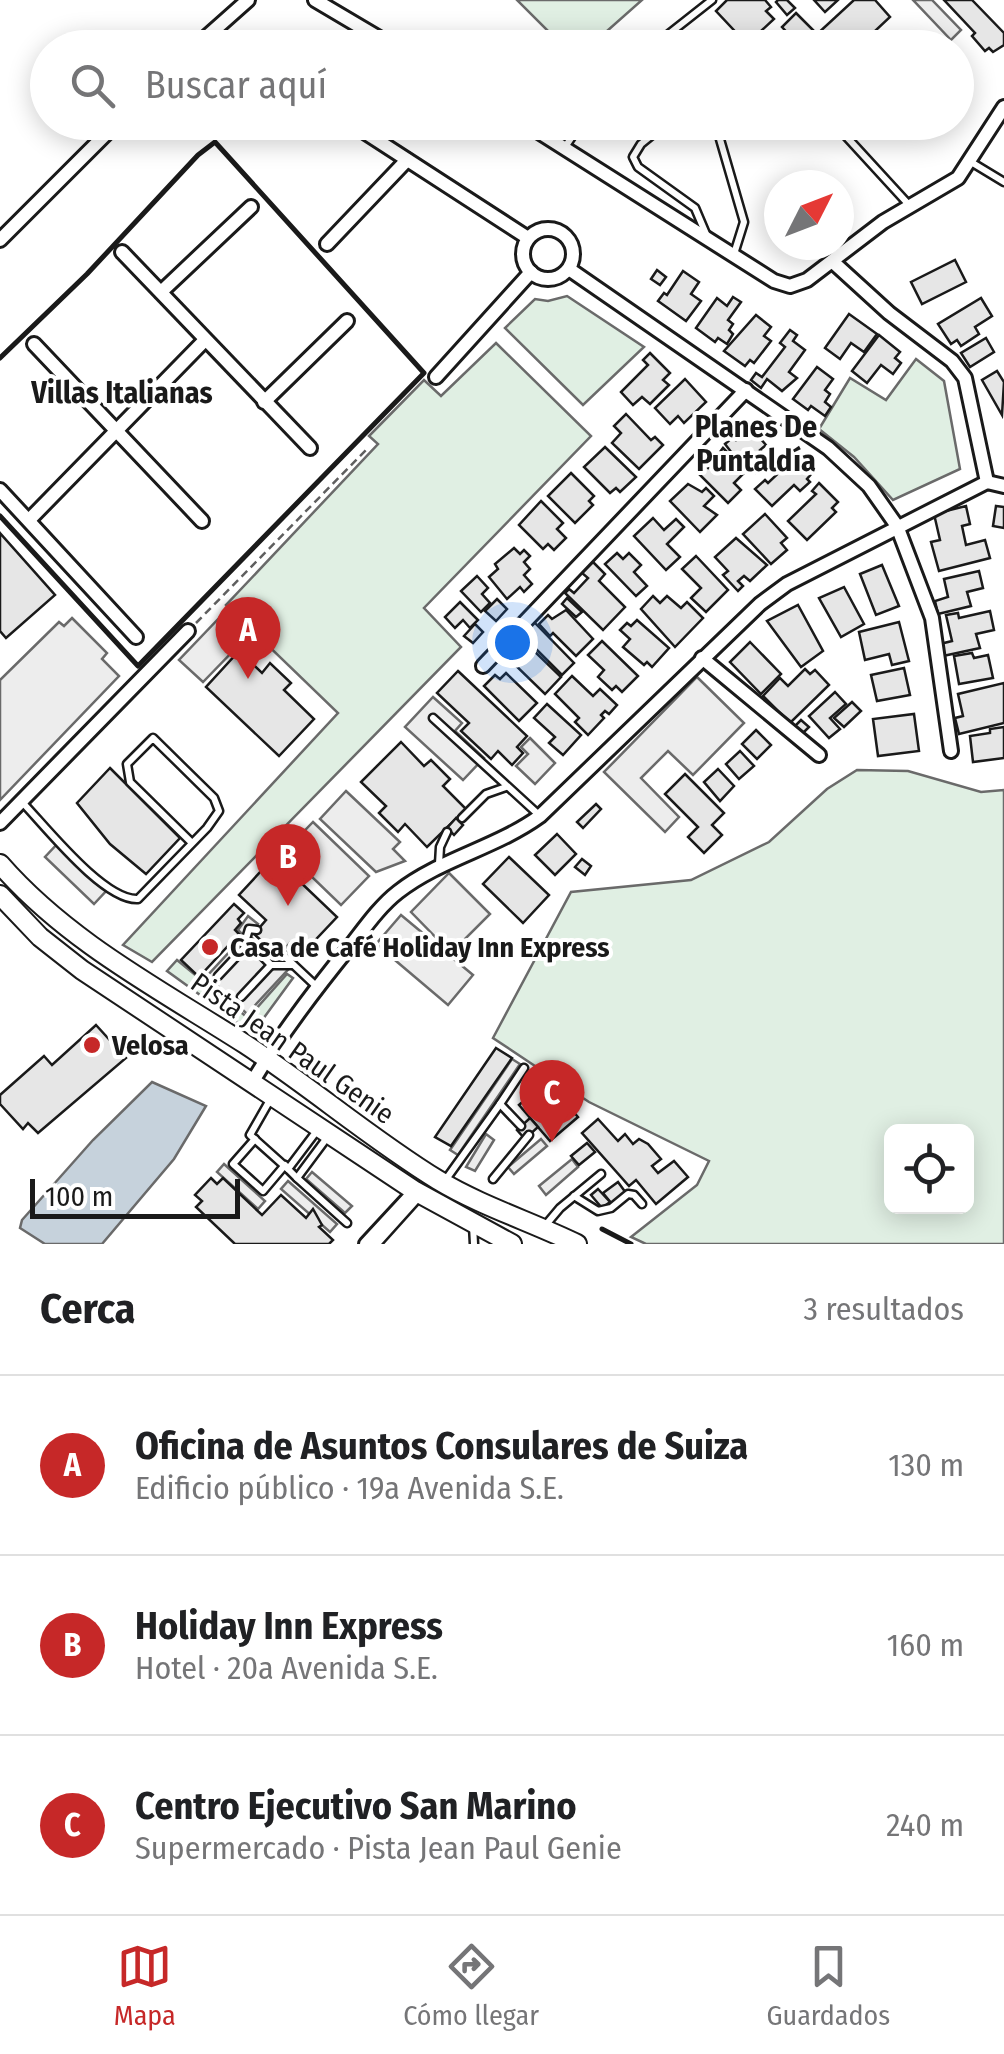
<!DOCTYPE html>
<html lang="es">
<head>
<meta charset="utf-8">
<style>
	:root { --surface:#fff; --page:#f6f6f6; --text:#202124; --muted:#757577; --line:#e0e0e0; --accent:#c62828 }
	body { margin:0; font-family:"Fira Sans Condensed",sans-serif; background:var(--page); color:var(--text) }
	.controls { position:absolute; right:30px; bottom:30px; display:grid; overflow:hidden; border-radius:15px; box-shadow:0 5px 25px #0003 }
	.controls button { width:90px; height:90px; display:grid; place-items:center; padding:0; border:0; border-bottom:2px solid var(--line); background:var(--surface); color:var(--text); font:50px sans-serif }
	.compass { position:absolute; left:764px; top:170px; width:90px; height:90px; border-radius:50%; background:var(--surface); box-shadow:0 5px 25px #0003; rotate:48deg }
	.scale { position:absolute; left:30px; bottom:25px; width:210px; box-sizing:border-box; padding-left:10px; border:5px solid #1a1a1a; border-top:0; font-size:28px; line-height:35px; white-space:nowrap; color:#1a1a1a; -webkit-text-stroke:8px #fff; paint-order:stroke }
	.you { position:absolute; left:512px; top:642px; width:35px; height:35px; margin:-25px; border:8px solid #fff; border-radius:50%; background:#1a73e8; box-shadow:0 0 0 15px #1a73e833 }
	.badge { display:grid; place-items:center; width:65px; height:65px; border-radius:50%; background:var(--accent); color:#fff; font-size:32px; font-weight:700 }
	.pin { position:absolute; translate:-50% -82px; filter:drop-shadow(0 2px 5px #0008) }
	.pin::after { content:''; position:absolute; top:52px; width:35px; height:30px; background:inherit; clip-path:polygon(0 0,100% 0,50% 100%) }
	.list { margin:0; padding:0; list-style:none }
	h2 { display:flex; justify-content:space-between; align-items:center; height:130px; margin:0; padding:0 40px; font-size:42px }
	h2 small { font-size:32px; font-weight:400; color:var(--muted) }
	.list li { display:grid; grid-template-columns:65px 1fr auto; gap:30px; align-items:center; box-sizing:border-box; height:180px; padding:0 40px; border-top:2px solid var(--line) }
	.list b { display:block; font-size:38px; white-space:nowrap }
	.list p { margin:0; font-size:32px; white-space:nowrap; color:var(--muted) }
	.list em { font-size:32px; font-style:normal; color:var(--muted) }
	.icon { flex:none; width:55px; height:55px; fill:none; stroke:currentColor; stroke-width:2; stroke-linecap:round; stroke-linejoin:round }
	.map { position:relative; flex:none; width:1004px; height:1244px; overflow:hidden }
	.search { position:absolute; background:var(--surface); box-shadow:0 5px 25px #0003; left:30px; right:30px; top:30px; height:110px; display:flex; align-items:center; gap:25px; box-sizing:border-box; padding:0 35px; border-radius:55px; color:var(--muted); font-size:38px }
	.sheet { height:670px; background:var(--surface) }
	nav { display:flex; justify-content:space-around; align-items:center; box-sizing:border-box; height:140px; border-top:2px solid var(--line); background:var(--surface); font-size:28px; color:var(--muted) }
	nav a { display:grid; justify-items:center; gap:5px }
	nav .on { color:var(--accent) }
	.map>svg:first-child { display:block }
</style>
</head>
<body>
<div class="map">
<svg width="1004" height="1244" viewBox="0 0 1004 1244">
	<rect width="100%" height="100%" fill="#fff"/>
	<g fill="#e0efe3" stroke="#6a6a6a" stroke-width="2.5" fill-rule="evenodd">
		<polygon points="517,0 642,0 589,47 565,48"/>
		<polygon points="567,296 644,347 583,405 505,328 535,299 548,301"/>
		<polygon points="496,343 591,436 424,608 461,647 152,962 123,945 338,713 226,605 378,444 369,436 424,380 441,396"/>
		<polygon points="916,359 944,381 960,469 893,500 854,457 819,429 850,378 886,400"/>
		<path d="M857 770 908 771 981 792 1004 790V1244H646L631 1237 697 1185 709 1161 589 1102 493 1038 571 892 691 880 769 842 827 789ZM892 1132H966V1206H892Z"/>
		<polygon points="177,960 248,1018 287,974 293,978 263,1019 251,1027 243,1026 167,971"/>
	</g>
	<g fill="#ededed" stroke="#6a6a6a" stroke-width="2.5">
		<polygon points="913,0 932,0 961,30 951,40"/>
		<polygon points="222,615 238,631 229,640 236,648 203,682 179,660"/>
		<polygon points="72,618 107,653 102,659 119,676 0,800 0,680 59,622 64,626"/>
		<polygon points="697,677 744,723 693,775 668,751 641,778 679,817 665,832 604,772"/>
		<polygon points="433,697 462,723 455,731 484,758 463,780 405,727"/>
		<polygon points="530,738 555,763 535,784 516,766 528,754 521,747"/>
		<polygon points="346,791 400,842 393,849 405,861 376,872 320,819"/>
		<polygon points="313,822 369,876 341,905 285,851"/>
		<polygon points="60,841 108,889 94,904 45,857"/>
		<polygon points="449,873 490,914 451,953 411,912"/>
		<polygon points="401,915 473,975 448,1005 376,944"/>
		<polygon points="248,916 258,924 249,935 276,961 286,951 296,961 247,1014 207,976 244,936 238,930"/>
		<polygon points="512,1059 520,1064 458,1155 450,1150"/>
		<polygon points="486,1134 494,1140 475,1171 466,1167"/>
		<polygon points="541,1139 547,1146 514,1174 508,1167"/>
		<polygon points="572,1159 578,1167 546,1195 539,1186"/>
		<polygon points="224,1164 265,1201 258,1209 217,1172"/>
		<polygon points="312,1172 352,1206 345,1213 306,1179"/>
		<polygon points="288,1181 337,1224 330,1232 281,1189"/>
	</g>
	<polygon fill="#c6d2dc" stroke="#6a6a6a" stroke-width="2.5" points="152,1082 206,1106 174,1159 102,1244 45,1244 20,1228 22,1220 93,1140"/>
	<g fill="#e6e6e6" stroke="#1a1a1a" stroke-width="2.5">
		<polygon points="727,0 765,0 771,7 766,11 774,19 747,44 716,11"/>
		<polygon points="778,0 787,0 795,8 787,15 776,2"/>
		<polygon points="814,0 838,0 825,12"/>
		<polygon points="854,0 875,0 890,17 857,48 802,48"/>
		<polygon points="944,0 972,0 1004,33 1004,45 993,52 989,48 985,51 972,36 975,33"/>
		<polygon points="796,13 813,30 798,44 782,27"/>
		<polygon points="870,122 902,122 885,138"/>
		<polygon points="955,260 966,282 922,304 911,282"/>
		<polygon points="657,270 666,277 660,285 651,279"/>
		<polygon points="683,271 699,282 691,294 701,301 686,321 658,301 664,293 667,295"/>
		<polygon points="733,297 741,302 728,320 733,324 729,330 733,334 727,344 718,338 715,342 696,328 717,298 727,306"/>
		<polygon points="981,298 992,316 975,327 979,334 961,346 957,340 951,344 938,324"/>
		<polygon points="849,314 877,334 864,352 851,343 840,359 825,348"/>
		<polygon points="756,315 771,327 764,336 771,341 754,363 750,360 745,366 724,351"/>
		<polygon points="790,330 797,335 793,341 805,350 789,372 797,378 782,391 767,379 761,388 751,380 756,373 762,377 785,347 780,343"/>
		<polygon points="879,335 900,352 895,358 901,363 893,374 881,365 867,383 852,371"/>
		<polygon points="986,338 994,352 970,367 961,353"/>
		<polygon points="650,353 670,373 663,380 669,385 650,404 642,397 633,405 621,392 648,365 643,360"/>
		<polygon points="817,367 833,379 825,390 830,394 825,402 831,407 825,416 811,406 808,410 793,399"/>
		<polygon points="997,371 1004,382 1002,415 982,380"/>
		<polygon points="685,379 706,402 684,423 678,416 670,424 655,408"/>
		<polygon points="626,414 651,440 655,437 663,445 639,469 612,443 621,433 614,426"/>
		<polygon points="743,428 748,433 752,429 766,445 760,450 770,461 756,473 739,453 735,457 725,444 733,437 736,440 743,434 740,431"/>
		<polygon points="605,447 636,477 620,492 616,488 610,493 584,467"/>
		<polygon points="723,448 746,471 734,483 741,490 728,503 697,472 704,465 708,468"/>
		<polygon points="792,452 812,473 807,479 810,482 800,491 794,485 772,506 755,489 765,480 768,483 787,465 783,461"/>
		<polygon points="571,473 594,496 589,501 593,505 575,523 548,496"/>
		<polygon points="819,483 838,502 832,508 836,512 807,540 788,521 816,494 812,491"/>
		<polygon points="688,484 702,492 706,488 714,496 704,506 717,515 700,532 670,501"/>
		<polygon points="541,501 563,523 557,529 566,538 554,550 548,544 543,549 519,525"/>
		<polygon points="966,506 970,524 962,526 966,545 985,540 990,558 939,571 931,542 940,540 934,514"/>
		<polygon points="996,506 1004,507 1004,528 993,526"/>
		<polygon points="765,514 787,538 781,543 787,550 771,564 743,534"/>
		<polygon points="653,518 664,530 676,519 684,527 667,544 680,557 666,570 634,536"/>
		<polygon points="0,533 55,595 6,638 0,631"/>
		<polygon points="736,538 767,565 750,581 744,576 738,581 743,586 738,591 723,575 728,571 715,557"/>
		<polygon points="514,548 520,554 524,550 530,556 524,562 530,569 524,575 532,584 524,592 520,587 507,599 489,577 498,569 495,564"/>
		<polygon points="617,553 623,559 629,553 641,565 634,572 647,586 636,596 605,564"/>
		<polygon points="696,556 728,590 706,612 691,598 701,588 682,569"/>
		<polygon points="593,562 605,574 599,581 625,607 603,630 565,593 569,589 574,593 588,578 582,573"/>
		<polygon points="882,565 899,606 876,615 860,574"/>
		<polygon points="979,571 983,588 967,592 971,606 938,614 935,601 948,597 944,579"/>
		<polygon points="477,576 488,588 482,594 490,603 481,612 461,591"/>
		<polygon points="844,587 864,624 841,637 819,598"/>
		<polygon points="653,596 660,603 667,596 681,608 687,602 703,618 675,647 641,609"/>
		<polygon points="567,598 582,612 576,617 562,604"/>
		<polygon points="497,599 507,609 496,621 485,611"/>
		<polygon points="460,602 478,620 470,628 463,620 455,628 445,617"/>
		<polygon points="798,605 823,651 801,667 767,621"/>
		<polygon points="566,610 593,639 576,656 553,633 550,636 539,624 548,615 552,619"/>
		<polygon points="990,611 994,630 976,634 980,648 943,656 940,644 952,641 946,615 958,613 959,618"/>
		<polygon points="637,620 669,648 652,667 647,662 644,665 623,647 630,639 620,630 627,623 631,626"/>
		<polygon points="534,622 574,663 562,675 522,635"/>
		<polygon points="899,622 909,661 892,665 889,654 865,660 859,632"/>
		<polygon points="475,624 483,632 473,643 464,636"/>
		<polygon points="602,641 638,676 622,692 616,686 612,690 598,677 604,670 588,655"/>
		<polygon points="750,642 781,674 761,694 730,662"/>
		<polygon points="527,644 561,677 545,694 504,654 516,648 520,651"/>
		<polygon points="239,651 262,673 270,663 291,683 284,690 314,719 279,756 206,687"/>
		<polygon points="972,653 974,658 988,655 993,678 959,684 954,656"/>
		<polygon points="904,668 910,695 877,701 871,675"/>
		<polygon points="805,669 810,674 815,670 829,685 790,723 763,696 780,678 788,686"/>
		<polygon points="458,671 527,736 517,747 523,753 512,765 498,751 491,759 461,731 469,723 437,693"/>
		<polygon points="506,673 537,703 519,721 484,686 495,675 500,679"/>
		<polygon points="572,676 593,696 600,689 617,705 609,714 605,711 601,715 604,718 588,735 575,722 579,718 555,694"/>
		<polygon points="1004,683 1004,723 959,734 955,718 963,716 958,694"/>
		<polygon points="835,692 846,704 830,718 840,729 829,738 809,716"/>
		<polygon points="852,702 861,711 844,727 834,718"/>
		<polygon points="547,704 581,735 563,755 549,743 555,737 534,718"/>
		<polygon points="914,714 919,751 878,756 873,719"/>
		<polygon points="801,720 809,727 802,734 794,727"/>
		<polygon points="1004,727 1004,758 973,762 970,736 990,733 990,729"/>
		<polygon points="756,730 771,745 757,759 742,744"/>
		<polygon points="401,742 424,766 431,760 450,779 443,786 466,809 427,847 405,824 398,832 379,813 386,806 361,782"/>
		<polygon points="740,751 754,766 739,779 726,764"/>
		<polygon points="110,768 180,838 146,874 110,844 77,803"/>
		<polygon points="718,769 734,786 720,801 704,782"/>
		<polygon points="685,774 724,813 712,825 722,835 704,853 688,837 698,827 665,794"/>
		<polygon points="596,804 601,809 583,828 577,822"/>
		<polygon points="456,818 463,825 454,835 447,828"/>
		<polygon points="557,834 576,854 555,875 535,855"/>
		<polygon points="274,857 337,917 302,954 290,943 278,956 254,934 266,920 239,895"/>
		<polygon points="509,857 549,895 523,923 483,884"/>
		<polygon points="582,859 591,866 585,875 575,867"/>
		<polygon points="234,904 244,913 238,919 241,923 235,930 239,934 199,977 181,960"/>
		<polygon points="96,1025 126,1058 38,1133 28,1123 23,1129 0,1104 0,1095 44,1056 52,1065"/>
		<polygon points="496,1048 512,1058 451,1146 435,1137"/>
		<polygon points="547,1081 578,1117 550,1141 519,1105"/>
		<polygon points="530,1118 538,1127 525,1139 517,1130"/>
		<polygon points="598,1119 618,1141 625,1134 633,1144 639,1139 648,1144 661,1159 652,1166 658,1173 674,1161 688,1177 656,1204 636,1180 629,1186 582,1133"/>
		<polygon points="587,1143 595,1152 579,1165 571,1156"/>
		<polygon points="211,1178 217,1184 223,1178 262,1215 281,1195 306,1218 313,1209 322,1225 319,1227 333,1240 329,1244 235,1244 196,1207 202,1201 195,1195"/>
		<polygon points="618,1182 626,1193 612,1204 603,1193"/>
		<polygon points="598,1189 610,1202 602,1208 591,1195"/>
	</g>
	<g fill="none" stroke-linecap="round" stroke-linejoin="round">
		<defs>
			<g id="lane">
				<polyline points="651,48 712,0"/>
				<polyline points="668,122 641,144 633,157 638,167 695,208 706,234"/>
				<polyline points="715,122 744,222 734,254"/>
				<polyline points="833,122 910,206"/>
				<polyline points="565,147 582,122"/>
				<polyline points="971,162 1004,182"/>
				<polyline points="433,718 539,815"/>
				<path d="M22 802C46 827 104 901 138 899L207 828 219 811 214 798 153 738 127 764 130 782 192 843"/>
				<polyline points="462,818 486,794 506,787"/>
				<polyline points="439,864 440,847 447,832"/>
				<polyline points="257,930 249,929 246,939 271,965 293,965"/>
				<polyline points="281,953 316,986"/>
				<polyline points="218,976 249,943"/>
				<polyline points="241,997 271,965"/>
				<polyline points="270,1100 250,1135 288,1169"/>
				<polyline points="521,1126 500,1104 524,1068"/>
				<polyline points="329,1135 297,1178 347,1223"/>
				<polyline points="255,1139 233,1164 263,1191 285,1165"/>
				<polyline points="297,1178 288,1169 319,1128"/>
				<polyline points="493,1179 529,1135"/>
				<polyline points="444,1182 500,1104"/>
				<polyline points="574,1196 598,1211 611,1208 628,1194 634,1195 642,1204"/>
				<polyline points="473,1225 474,1244"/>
				<polyline points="544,1227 560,1208 601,1174"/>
				<polyline points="377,1244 421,1195"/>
			</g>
			<g id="street">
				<polyline points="315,0 396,48"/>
				<polyline points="194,48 248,0"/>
				<polyline points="349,122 528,238"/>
				<polyline points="523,122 774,281 790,286 807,280 883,222 958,178 1004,107"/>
				<circle cx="548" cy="254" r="25"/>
				<polyline points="0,240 118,122"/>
				<polyline points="327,244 407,160"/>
				<polyline points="122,252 310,448"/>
				<polyline points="833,262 889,313 952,361 965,378 987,482"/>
				<polyline points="569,269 828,448 869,486 897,526 932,618 951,751"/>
				<polyline points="161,292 251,207"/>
				<polyline points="34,344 202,521"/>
				<polyline points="436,377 531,272"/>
				<polyline points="264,402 347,321"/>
				<polyline points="0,490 136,637"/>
				<polyline points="29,520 205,340"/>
				<polyline points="702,658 819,755"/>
				<polyline points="483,666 746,390"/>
				<polyline points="0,823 188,631"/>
				<path d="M253 1081C282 1032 316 988 352 944 366 926 380 906 398 892 440 859 496 848 540 816L760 604 787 584 987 482 1004 486"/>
				<polyline points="366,1244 415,1191"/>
			</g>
			<g id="secondary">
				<path d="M0 864C67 941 159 989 245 1044 311 1087 371 1139 438 1180 481 1206 532 1222 577 1244"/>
				<polyline points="0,895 40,937 82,970 415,1191 512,1244"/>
			</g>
		</defs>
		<use href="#lane" stroke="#1a1a1a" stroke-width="11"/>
		<use href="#street" stroke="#1a1a1a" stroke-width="18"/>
		<use href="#secondary" stroke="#1a1a1a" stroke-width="22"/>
		<polyline stroke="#5f5f5f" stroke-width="2.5" stroke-dasharray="8 5" stroke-linecap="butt" points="196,623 368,448"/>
		<use href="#lane" stroke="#fff" stroke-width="6"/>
		<use href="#street" stroke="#fff" stroke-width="12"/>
		<use href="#secondary" stroke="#fff" stroke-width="18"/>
		<g stroke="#1a1a1a" stroke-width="5">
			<polyline points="0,358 87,274 198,155 215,142 424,373 138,666 0,516"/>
			<polyline points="602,1229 631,1244"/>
		</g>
	</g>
	<g fill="#c62828" stroke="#fff" stroke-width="4">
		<circle cx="210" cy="947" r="10"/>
		<circle cx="92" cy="1045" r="10"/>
	</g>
	<g text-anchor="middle" stroke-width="8" stroke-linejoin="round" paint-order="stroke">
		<g font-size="28" font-weight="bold" fill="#1a1a1a" stroke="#fff" text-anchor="start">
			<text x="230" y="957">Casa de Café Holiday Inn Express</text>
			<text x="112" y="1055">Velosa</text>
		</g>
		<g font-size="28" fill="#1a1a1a" stroke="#fff">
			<text transform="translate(293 1048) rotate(35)" y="10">Pista Jean Paul Genie</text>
		</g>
		<g font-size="30" font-weight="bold" fill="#1a1a1a" stroke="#fff">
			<text x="122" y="403">Villas Italianas</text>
			<text x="756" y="437">Planes De<tspan x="756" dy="34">Puntaldía</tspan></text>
		</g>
	</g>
</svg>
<div class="controls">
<button><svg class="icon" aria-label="locate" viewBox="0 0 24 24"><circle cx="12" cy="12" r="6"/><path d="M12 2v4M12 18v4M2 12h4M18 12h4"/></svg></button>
</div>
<svg class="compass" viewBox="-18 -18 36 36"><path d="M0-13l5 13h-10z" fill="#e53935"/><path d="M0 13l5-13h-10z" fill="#757577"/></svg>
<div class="scale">100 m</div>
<div class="you"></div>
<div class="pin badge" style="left:248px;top:679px">A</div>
<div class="pin badge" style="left:288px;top:906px">B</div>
<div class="pin badge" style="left:552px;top:1142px">C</div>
<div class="search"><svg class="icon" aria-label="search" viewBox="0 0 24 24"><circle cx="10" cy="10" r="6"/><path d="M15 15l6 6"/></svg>Buscar aquí</div>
</div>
<section class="sheet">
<h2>Cerca<small>3 resultados</small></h2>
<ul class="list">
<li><span class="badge">A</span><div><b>Oficina de Asuntos Consulares de Suiza</b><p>Edificio público · 19a Avenida S.E.</p></div><em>130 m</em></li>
<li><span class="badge">B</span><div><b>Holiday Inn Express</b><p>Hotel · 20a Avenida S.E.</p></div><em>160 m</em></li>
<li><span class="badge">C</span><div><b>Centro Ejecutivo San Marino</b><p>Supermercado · Pista Jean Paul Genie</p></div><em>240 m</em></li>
</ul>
</section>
<nav>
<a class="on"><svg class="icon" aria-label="map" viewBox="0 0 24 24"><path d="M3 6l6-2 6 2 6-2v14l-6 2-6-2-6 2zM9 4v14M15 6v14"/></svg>Mapa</a>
<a><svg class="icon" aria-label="directions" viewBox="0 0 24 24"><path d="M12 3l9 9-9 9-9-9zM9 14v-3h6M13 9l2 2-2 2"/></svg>Cómo llegar</a>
<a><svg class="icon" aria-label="saved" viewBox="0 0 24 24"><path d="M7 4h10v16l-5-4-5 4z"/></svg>Guardados</a>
</nav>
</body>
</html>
